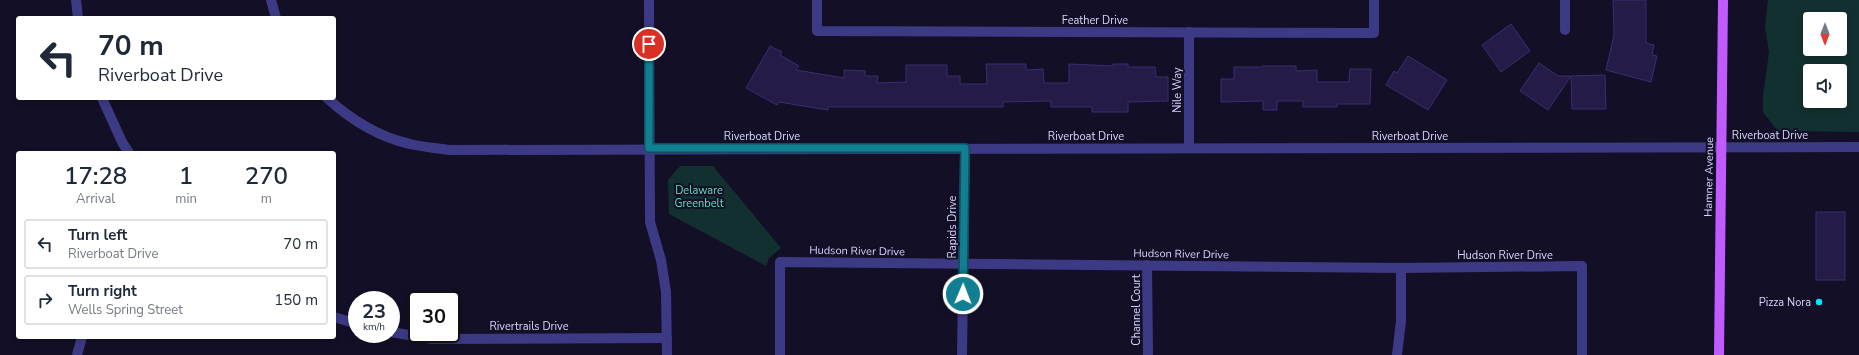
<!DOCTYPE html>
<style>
:root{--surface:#fff;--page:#f2f2f3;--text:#1f2937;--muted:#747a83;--line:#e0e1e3}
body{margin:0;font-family:"Nunito Sans",sans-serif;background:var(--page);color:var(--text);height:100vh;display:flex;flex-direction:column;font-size:15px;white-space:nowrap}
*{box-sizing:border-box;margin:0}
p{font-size:13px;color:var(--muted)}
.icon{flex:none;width:22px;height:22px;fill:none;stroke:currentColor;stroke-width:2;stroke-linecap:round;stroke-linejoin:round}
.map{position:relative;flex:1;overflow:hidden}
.panel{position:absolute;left:16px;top:151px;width:320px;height:188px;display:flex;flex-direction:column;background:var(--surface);border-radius:4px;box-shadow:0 2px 6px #0003}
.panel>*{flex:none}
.hud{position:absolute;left:16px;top:16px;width:320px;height:84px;border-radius:4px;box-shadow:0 2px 6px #0003;background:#fff;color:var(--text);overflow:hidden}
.needle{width:26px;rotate:180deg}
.tools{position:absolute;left:1803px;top:12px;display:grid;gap:8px}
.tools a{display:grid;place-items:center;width:44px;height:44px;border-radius:4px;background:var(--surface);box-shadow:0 2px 6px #0003;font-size:20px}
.speed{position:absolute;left:348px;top:291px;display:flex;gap:8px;font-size:20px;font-weight:700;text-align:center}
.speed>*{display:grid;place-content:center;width:52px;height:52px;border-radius:50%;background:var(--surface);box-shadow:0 2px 6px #0003;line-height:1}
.speed small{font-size:10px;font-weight:400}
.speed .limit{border:2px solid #111;border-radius:6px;background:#fff;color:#111}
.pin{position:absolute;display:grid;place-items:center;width:34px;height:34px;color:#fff;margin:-17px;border:2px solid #fff;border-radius:50%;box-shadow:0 1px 4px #0007}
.me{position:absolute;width:44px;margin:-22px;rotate:1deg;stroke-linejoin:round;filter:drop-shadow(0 0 3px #0008)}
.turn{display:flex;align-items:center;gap:14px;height:84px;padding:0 16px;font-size:18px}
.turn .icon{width:52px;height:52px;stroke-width:2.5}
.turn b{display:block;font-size:28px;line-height:34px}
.eta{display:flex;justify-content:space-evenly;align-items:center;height:68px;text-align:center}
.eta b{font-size:24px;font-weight:600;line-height:28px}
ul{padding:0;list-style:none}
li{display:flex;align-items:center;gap:12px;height:50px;margin:0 8px 6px;padding:0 8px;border:2px solid var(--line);border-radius:4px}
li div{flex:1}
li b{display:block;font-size:15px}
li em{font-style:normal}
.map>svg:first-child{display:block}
.green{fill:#12302f;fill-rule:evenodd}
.building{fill:#241b47;stroke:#3b2d73}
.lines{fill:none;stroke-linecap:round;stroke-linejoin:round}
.minor{stroke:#3d3a85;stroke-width:10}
.major{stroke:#c25bff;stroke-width:10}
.route-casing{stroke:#0b525e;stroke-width:10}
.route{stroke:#117e91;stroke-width:7}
.poi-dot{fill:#00e5ff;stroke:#130f26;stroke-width:1.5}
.labels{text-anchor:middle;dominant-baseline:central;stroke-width:4;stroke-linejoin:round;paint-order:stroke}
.street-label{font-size:11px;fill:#d9d4ff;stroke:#130f26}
.park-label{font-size:11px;fill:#5fe0c0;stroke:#130f26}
.poi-label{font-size:11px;fill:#d9d4ff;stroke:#130f26;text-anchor:end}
</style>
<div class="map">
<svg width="1859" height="355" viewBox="0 0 1859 355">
<rect width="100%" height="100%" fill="#130f26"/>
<g class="green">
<path d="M1768 0H1859V132L1778 131 1763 112V96L1769 52 1765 27ZM1810 19H1840V49H1810ZM1810 71H1840V101H1810Z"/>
<polygon points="680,166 713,166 781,248 769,258 766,266 669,214 668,180"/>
</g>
<g class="building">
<polygon points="1613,0 1646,0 1646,43 1654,45 1652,55 1657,56 1651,82 1606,70 1614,35"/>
<polygon points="1511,24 1530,51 1501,72 1482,45"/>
<polygon points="770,46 782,52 780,55 799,66 796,70 844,78 844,70 865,71 865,76 878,76 877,83 906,82 906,65 947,65 947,76 960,76 960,84 987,84 986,64 1026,64 1026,70 1043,69 1044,83 1069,83 1069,64 1113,66 1113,64 1128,64 1128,67 1155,67 1156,77 1168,77 1168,101 1128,102 1128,112 1092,112 1092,107 1051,107 1051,101 1003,102 1003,107 828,107 828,110 779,102 777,105 746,88"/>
<polygon points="1408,56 1447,80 1428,110 1386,85 1394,71 1397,73"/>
<polygon points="1539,63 1558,76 1571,76 1548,110 1520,91"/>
<polygon points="1262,66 1296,66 1296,71 1317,70 1317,82 1349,82 1350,69 1371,69 1370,104 1337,104 1337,107 1303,107 1303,101 1277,101 1277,110 1263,110 1263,101 1221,102 1221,79 1234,79 1234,67 1262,67"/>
<polygon points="1605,75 1606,109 1572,109 1571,76"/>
<rect x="1816" y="212" width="29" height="68"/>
</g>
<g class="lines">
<g class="minor">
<polyline points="76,0 78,18"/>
<polyline points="271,0 276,18"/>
<polyline points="649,0 650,222 661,260 666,292 667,355"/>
<polyline points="817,0 817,31 1374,33 1374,0"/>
<polyline points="1565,0 1565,30"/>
<polyline points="1189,32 1189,148"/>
<polyline points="102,98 122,142 129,153"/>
<path d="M327 98C350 119 379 137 410 144 422 147 437 148 450 150L1859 147"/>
<polyline points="1147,265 1148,355"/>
<polyline points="334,317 357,324"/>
<polyline points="391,332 432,339 667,338"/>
<polyline points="77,355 82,337"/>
<polyline points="780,355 780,262 1401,268 1582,266 1582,355"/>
<polyline points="962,355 965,148"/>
<polyline points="1397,355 1401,321 1401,268"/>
</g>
<polyline class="major" points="1719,355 1723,0"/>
</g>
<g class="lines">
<defs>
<polyline id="route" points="649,44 649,148 965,148 963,294"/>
</defs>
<use href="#route" class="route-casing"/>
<use href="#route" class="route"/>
</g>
<circle class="poi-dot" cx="1819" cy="302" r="4"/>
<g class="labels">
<g class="street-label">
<text x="1095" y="20">Feather Drive</text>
<text transform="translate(1177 90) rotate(-90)">Nile Way</text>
<text x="1770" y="135">Riverboat Drive</text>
<text x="762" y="136">Riverboat Drive</text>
<text x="1086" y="136">Riverboat Drive</text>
<text x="1410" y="136">Riverboat Drive</text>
<text transform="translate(1709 177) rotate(-89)">Hamner Avenue</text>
<text transform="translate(952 227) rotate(-90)">Rapids Drive</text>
<text transform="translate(857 251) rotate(1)">Hudson River Drive</text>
<text transform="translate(1181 254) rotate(1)">Hudson River Drive</text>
<text x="1505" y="255">Hudson River Drive</text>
<text transform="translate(1136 310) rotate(-90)">Channel Court</text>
<text x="529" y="326">Rivertrails Drive</text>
</g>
<g class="park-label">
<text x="699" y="190">Delaware<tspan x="699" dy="13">Greenbelt</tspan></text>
</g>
<g class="poi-label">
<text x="1811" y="302">Pizza Nora</text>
</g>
</g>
</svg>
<div class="tools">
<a><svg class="needle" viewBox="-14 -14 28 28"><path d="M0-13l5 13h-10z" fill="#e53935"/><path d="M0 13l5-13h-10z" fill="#747a83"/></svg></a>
<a><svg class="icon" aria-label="sound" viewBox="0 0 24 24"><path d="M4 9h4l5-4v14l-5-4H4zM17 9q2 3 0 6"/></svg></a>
</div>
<div class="speed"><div>23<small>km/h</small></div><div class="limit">30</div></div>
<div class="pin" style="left:649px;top:44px;background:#d93025"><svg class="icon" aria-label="arrive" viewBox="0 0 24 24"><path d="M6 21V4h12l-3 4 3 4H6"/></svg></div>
<svg class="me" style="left:963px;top:294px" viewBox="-20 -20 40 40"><circle r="17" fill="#117e91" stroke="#fff" stroke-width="3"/><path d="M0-11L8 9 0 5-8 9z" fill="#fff"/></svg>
<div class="hud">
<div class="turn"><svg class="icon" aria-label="left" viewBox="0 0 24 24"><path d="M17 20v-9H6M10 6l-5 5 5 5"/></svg><div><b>70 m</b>Riverboat Drive</div></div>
</div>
<section class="panel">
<div class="eta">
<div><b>17:28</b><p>Arrival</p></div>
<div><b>1</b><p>min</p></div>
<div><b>270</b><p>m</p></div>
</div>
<ul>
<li><svg class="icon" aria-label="left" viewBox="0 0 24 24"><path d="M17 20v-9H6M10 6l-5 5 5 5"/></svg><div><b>Turn left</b><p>Riverboat Drive</p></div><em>70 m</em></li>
<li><svg class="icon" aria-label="right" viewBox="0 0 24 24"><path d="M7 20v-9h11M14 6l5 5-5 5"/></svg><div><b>Turn right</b><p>Wells Spring Street</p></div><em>150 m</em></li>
</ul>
</section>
</div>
